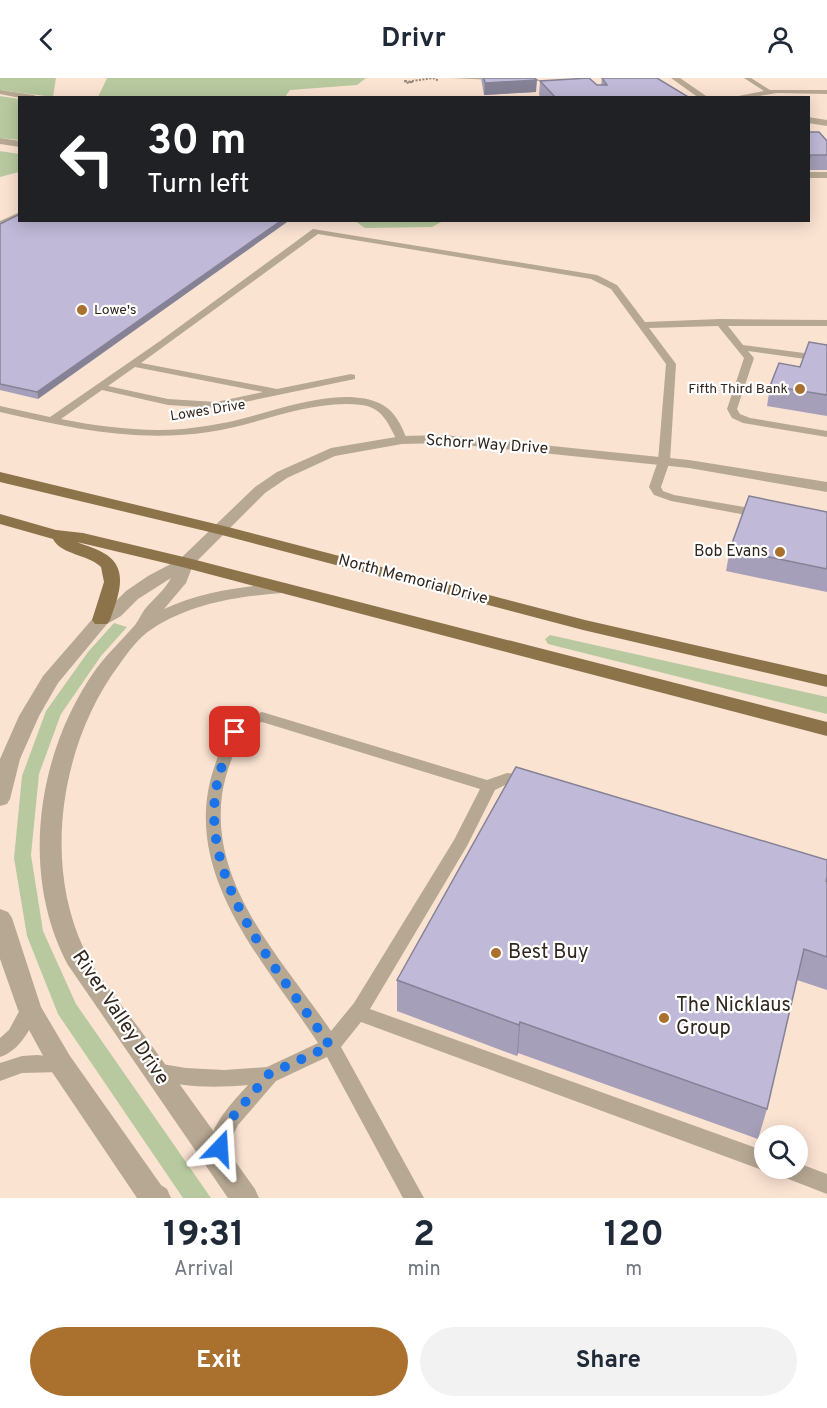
<!DOCTYPE html>
<style>
:root{--surface:#fff;--page:#f2f2f3;--text:#1f2937;--muted:#747a83;--accent:#a9702e}
body{margin:0;font-family:Overpass,sans-serif;background:var(--page);color:var(--text);height:100vh;display:flex;flex-direction:column;font-size:22px;white-space:nowrap}
*{box-sizing:border-box;margin:0}
p{font-size:20px;color:var(--muted)}
.icon{flex:none;width:33px;height:33px;fill:none;stroke:currentColor;stroke-width:2;stroke-linecap:round;stroke-linejoin:round}
.map{position:relative;height:1120px;overflow:hidden}
.panel{display:flex;flex-direction:column;background:var(--surface);flex:1}
.panel>*{flex:none}
.banner{position:absolute;left:18px;top:18px;width:792px;height:126px;border-radius:0px;box-shadow:0 3px 15px #0003;background:#202124;color:#fff;overflow:hidden}
.buttons{position:absolute;left:754px;top:1047px;display:grid;gap:12px}
.buttons a{display:grid;place-items:center;width:54px;height:54px;border-radius:50%;background:var(--surface);box-shadow:0 3px 15px #0003;font-size:30px}
.pin{position:absolute;display:grid;place-items:center;width:51px;height:51px;color:#fff;margin:-26px;border-radius:12px;box-shadow:0 3px 9px #0006}
.me{position:absolute;width:66px;margin:-33px;rotate:20deg;stroke-linejoin:round;filter:drop-shadow(0 0 4px #0008)}
.turn{display:flex;align-items:center;gap:21px;height:126px;padding:0 30px;font-size:27px}
.turn .icon{width:78px;height:78px;stroke-width:2.5}
.turn b{display:block;font-size:42px;line-height:51px}
.eta{display:flex;justify-content:space-evenly;align-items:center;height:102px;text-align:center}
.eta b{font-size:36px;font-weight:700;line-height:42px}
.button{display:flex;gap:12px;margin-top:auto;padding:12px 30px}
.button a{flex:1;height:69px;border-radius:36px;background:var(--accent);color:#fff;font-size:24px;font-weight:700;line-height:69px;text-align:center}
.button a+a{background:var(--page);color:var(--text)}
header{display:flex;justify-content:space-between;align-items:center;height:78px;padding:0 30px;background:var(--surface);font-size:27px;font-weight:700}
.map>svg:first-child{display:block}
.green{fill:#b8c99f}
.lines{fill:none;stroke-linecap:round;stroke-linejoin:round}
.path{stroke:#978579;stroke-width:2;stroke-dasharray:2 1.5;stroke-linecap:butt}
.service{fill:#b7a893;fill-rule:evenodd}
.minor{fill:#b7a893;fill-rule:evenodd}
.primary{fill:#8d734a;fill-rule:evenodd}
.wall{fill:#a59fb9}
.shaded-wall{fill:#868296}
.building{fill:#c0b9d7;stroke:#868296;stroke-width:1.5}
.route{stroke:#1a73e8;stroke-width:10;stroke-dasharray:0 18}
.poi-dot{fill:#a9702e;stroke:#fff;stroke-width:2}
.labels{text-anchor:middle;dominant-baseline:central;stroke-width:4.5;stroke-linejoin:round;paint-order:stroke}
.far-poi-label{font-size:14px;fill:#32271f;stroke:#fff;text-anchor:start}
.far-street-label{font-size:14px;fill:#32271f;stroke:#fff}
.street-label{font-size:16px;fill:#32271f;stroke:#fff}
.poi-label{font-size:16px;fill:#32271f;stroke:#fff;text-anchor:end}
.near-poi-label{font-size:20px;fill:#32271f;stroke:#fff;text-anchor:start}
.near-street-label{font-size:20px;fill:#32271f;stroke:#fff}
</style>
<header><svg class="icon" aria-label="back" viewBox="0 0 24 24"><path d="M15 5l-7 7 7 7"/></svg>Drivr<svg class="icon" aria-label="person" viewBox="0 0 24 24"><circle cx="12" cy="8" r="4"/><path d="M4 21q1-7 8-7t8 7"/></svg></header>
<div class="map">
<svg width="827" height="1120" viewBox="0 0 827 1120">
<rect width="100%" height="100%" fill="#fbe3d2"/>
<g class="green">
<polygon points="0,0 56,0 53,19 0,12"/>
<polygon points="107,0 366,0 357,7 290,12 285,19 98,19"/>
<polygon points="0,18 19,21 19,62 0,60"/>
<polygon points="0,73 19,76 19,94 0,99"/>
<polygon points="355,143 443,143 432,149 365,150"/>
<polygon points="114,545 127,549 101,578 61,636 39,696 31,777 43,853 76,926 211,1120 183,1120 58,936 27,858 14,780 22,698 46,633 88,574"/>
<polygon points="550,557 827,619 827,636 548,566 545,561"/>
</g>
<g class="lines">
<g class="path">
<polygon points="405,3 412,4 406,5"/>
<polyline points="412,3 433,0 439,3"/>
</g>
<g class="service">
<polygon points="451,0 497,0 494,2"/>
<polygon points="744,0 751,0 770,12 827,12 827,16 777,15 747,20 728,20 764,13"/>
<polygon points="20,134 20,139 0,148 0,143"/>
<path d="M313 151 597 197 617 207 645 244 720 241 827 242V248H728L743 267 827 278V284L748 273 754 280 737 331 740 336 750 340 827 353V359L743 345 732 340 727 331 744 280 718 248 649 250 676 286 670 383 661 409 663 413 674 417 762 432 768 436 762 440 671 423 654 417 649 409 658 383 666 286 611 211 591 201 579 199 318 156 141 285 277 311 351 296 355 297V301L216 330 168 327 102 312 61 341C101 349 142 354 183 351 199 349 214 347 229 344 271 335 340 306 381 326 395 333 402 348 407 362L406 364H398C389 348 384 330 362 327 310 321 259 347 209 354 138 365 69 350 0 334V328L50 339 160 263ZM135 289 263 314 216 324 168 321 108 308Z"/>
<path d="M262 634 487 702 507 695 532 698 535 702 532 706H507L495 712 467 768 370 931 765 1073V1090H770L765 1093 361 944 341 969 424 1120H403L327 979 276 1003 238 1047 232 1059 226 1087 219 1090 212 1087C199 1058 230 1027 248 1007 215 1010 180 1010 149 999L146 993 149 987 156 985 186 990 224 992 267 989 318 965C263 881 176 792 216 684 228 650 227 644 262 634ZM262 644 480 711 454 762 354 925 331 953C283 882 210 809 222 717 225 695 234 675 242 655L247 648Z"/>
<path d="M30 924 37 926 39 932C30 951 21 972 0 979V960L9 952 23 926Z"/>
<polygon points="37,977 68,980 71,986 68,992 61,994 22,995 0,1003 0,985 22,978"/>
<polygon points="798,1085 827,1096 827,1116 778,1097 775,1090 798,1090"/>
</g>
<g class="minor">
<polygon points="671,0 680,0 709,20 699,20"/>
<polygon points="0,12 34,17 38,20 20,20 0,16"/>
<polygon points="808,39 827,42 827,48 808,45"/>
<polygon points="0,60 20,63 20,69 0,66"/>
<rect x="808" y="94" width="19" height="6"/>
<path d="M444 357 689 382 827 404V414L689 390 444 365 402 366 335 378 287 400 265 415 193 487 186 505 164 531C202 513 241 509 282 505L288 506 291 510 288 514 282 515C236 519 192 525 152 551 139 559 128 574 119 587 62 663 42 783 84 871 98 900 122 927 141 953 179 1005 217 1058 255 1111L259 1120H228L68 887C19 795 37 674 96 591 108 575 122 562 135 547 139 542 141 536 145 531 153 521 165 512 171 500L138 521 121 538 107 546 58 605 39 638 20 681 10 721 7 726 0 728V681L19 638 43 598 95 538 109 530 126 513 148 498 180 481 255 409 277 394 331 370 402 358Z"/>
<polygon points="0,831 8,834 12,840 41,929 70,978 161,1107 167,1111 171,1120 137,1120 52,994 18,932 0,881"/>
</g>
<g class="primary">
<polygon points="0,394 228,449 585,542 827,597 827,609 583,552 218,456 0,404"/>
<path d="M0 436 56 452 83 455 192 481 827 644V658L182 489 77 464C87 468 98 471 107 477 130 493 117 521 110 542L107 546H95L92 542 104 504 101 489C88 476 61 477 53 461L0 446Z"/>
</g>
</g>
<g class="wall">
<polygon points="481,0 534,0 536,14 484,17"/>
<polygon points="602,0 660,2 690,20 542,20 539,17 540,3 601,7"/>
<polygon points="808,54 827,63 827,92 808,92"/>
<polygon points="20,136 38,321 0,312 0,146"/>
<polygon points="827,267 827,338 767,328 770,308 800,289"/>
<polygon points="827,434 827,514 726,493 730,471"/>
<polygon points="826,803 827,804 827,912 797,902 767,1031 758,1061 518,975 517,978 397,933 397,902"/>
</g>
<g class="shaded-wall">
<polygon points="537,2 536,14 484,17 485,5"/>
<polygon points="282,142 290,142 38,321 37,314"/>
<polygon points="520,944 518,975 517,978 519,947"/>
</g>
<g class="building">
<polygon points="484,0 534,0 537,2 485,5"/>
<polygon points="589,0 597,7 607,7 602,0 657,0 690,20 556,20 540,3"/>
<polygon points="808,54 819,54 827,63 827,77 811,77 808,83"/>
<polygon points="20,136 20,142 282,142 37,314 0,306 0,146"/>
<polygon points="809,264 827,267 827,317 770,308 779,285 800,289"/>
<polygon points="749,418 827,434 827,491 730,471"/>
<polygon points="516,689 827,782 827,799 826,803 827,804 827,879 804,871 767,1031 520,944 519,947 397,902"/>
</g>
<g class="lines">
<path class="route" d="M220 1070 222 1057 231 1041 269 996 330 968C281 895 205 812 215 719 217 697 227 674 235 654"/>
</g>
<g class="poi-dot">
<circle cx="82" cy="232" r="6"/>
<circle cx="800" cy="311" r="6"/>
<circle cx="780" cy="474" r="6"/>
<circle cx="496" cy="875" r="6"/>
<circle cx="664" cy="940" r="6"/>
</g>
<g class="labels">
<g class="far-poi-label">
<text x="94" y="232">Lowe's</text>
<text x="788" y="311" text-anchor="end">Fifth Third Bank</text>
</g>
<g class="far-street-label">
<text transform="translate(208 333) rotate(-9)">Lowes Drive</text>
</g>
<g class="street-label">
<text transform="translate(487 367) rotate(4)">Schorr Way Drive</text>
<text transform="translate(413 502) rotate(15)">North Memorial Drive</text>
</g>
<g class="poi-label">
<text x="768" y="474">Bob Evans</text>
</g>
<g class="near-poi-label">
<text x="508" y="875">Best Buy</text>
<text x="676" y="928">The Nicklaus<tspan x="676" dy="23">Group</tspan></text>
</g>
<g class="near-street-label">
<text transform="translate(120 940) rotate(56)">River Valley Drive</text>
</g>
</g>
</svg>
<div class="buttons">
<a><svg class="icon" aria-label="search" viewBox="0 0 24 24"><circle cx="10" cy="10" r="6"/><path d="M15 15l6 6"/></svg></a>
</div>
<div class="pin" style="left:235px;top:654px;background:#d93025"><svg class="icon" aria-label="arrive" viewBox="0 0 24 24"><path d="M6 21V4h12l-3 4 3 4H6"/></svg></div>
<svg class="me" style="left:220px;top:1070px" viewBox="-20 -20 40 40"><path d="M0-17L14 15 0 8-14 15z" fill="#1a73e8" stroke="#fff" stroke-width="4"/></svg>
<div class="banner">
<div class="turn"><svg class="icon" aria-label="left" viewBox="0 0 24 24"><path d="M17 20v-9H6M10 6l-5 5 5 5"/></svg><div><b>30 m</b>Turn left</div></div>
</div>
</div>
<section class="panel">
<div class="eta">
<div><b>19:31</b><p>Arrival</p></div>
<div><b>2</b><p>min</p></div>
<div><b>120</b><p>m</p></div>
</div>
<div class="button"><a>Exit</a><a>Share</a></div>
</section>
